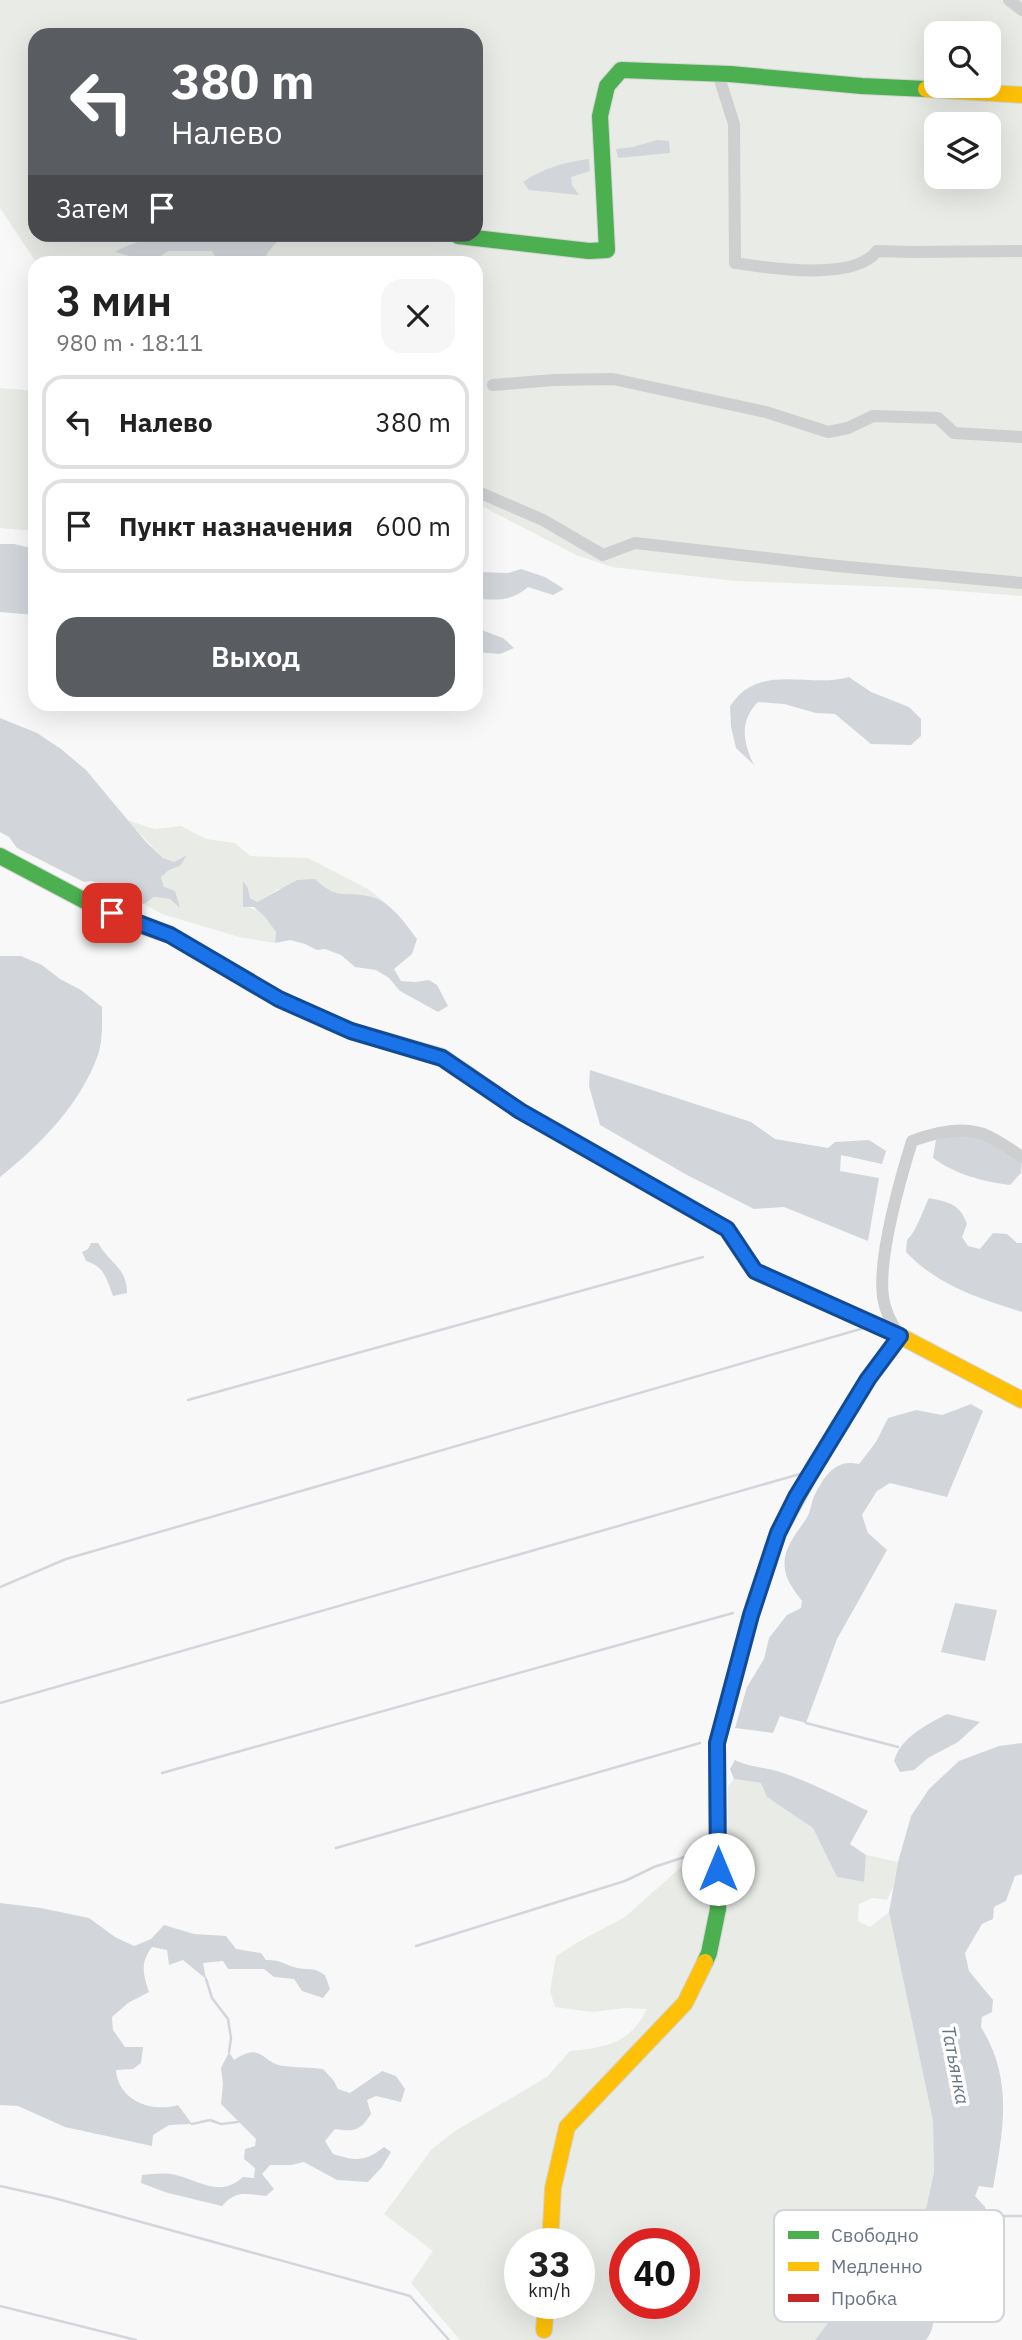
<!DOCTYPE html>
<html lang="ru">
<meta charset="utf-8">
<style>
:root{--surface:#fff;--page:#f6f6f6;--text:#222;--muted:#767676;--line:#e0e0e0;--accent:#595c61}
body{margin:0;font-family:"IBM Plex Sans",sans-serif;background:var(--page);color:var(--text);height:100vh;display:flex;flex-direction:column;font-size:26px;white-space:nowrap}
*{box-sizing:border-box;margin:0}
p{font-size:23px;color:var(--muted)}
.icon{flex:none;width:38px;height:38px;fill:none;stroke:currentColor;stroke-width:2;stroke-linecap:round;stroke-linejoin:round}
.map{position:relative;flex:1;overflow:hidden}
.sheet{position:absolute;left:28px;top:256px;width:455px;height:455px;display:flex;flex-direction:column;background:var(--surface);border-radius:21px;box-shadow:0 7px 28px #0002}
.sheet>*{flex:none}
.guide{position:absolute;left:28px;top:28px;width:455px;height:214px;border-radius:21px;box-shadow:0 7px 28px #0002;background:#595c61;color:#fff;overflow:hidden}
.buttons{position:absolute;left:924px;top:21px;display:grid;gap:14px}
.buttons a{display:grid;place-items:center;width:77px;height:77px;border-radius:14px;background:var(--surface);box-shadow:0 7px 28px #0002;font-size:35px}
.speed{position:absolute;left:504px;top:2228px;display:flex;gap:14px;font-size:35px;font-weight:700;text-align:center}
.speed>*{display:grid;place-content:center;width:91px;height:91px;border-radius:50%;background:var(--surface);box-shadow:0 7px 28px #0002;line-height:1}
.speed small{font-size:18px;font-weight:400}
.speed .limit{border:10px solid #d22;background:#fff;color:#111}
.pin{position:absolute;display:grid;place-items:center;width:60px;height:60px;color:#fff;margin:-30px;border-radius:14px;box-shadow:0 4px 10px #0006}
.me{position:absolute;width:77px;margin:-38px;rotate:0deg;stroke-linejoin:round;filter:drop-shadow(0 0 5px #0008)}
.turn{display:flex;align-items:center;gap:24px;height:147px;padding:0 28px;font-size:32px}
.turn .icon{width:91px;height:91px;stroke-width:2.5}
.turn b{display:block;font-size:49px;line-height:60px}
.then{display:flex;align-items:center;height:66px;padding:0 28px;background:#0003;gap:14px;font-size:26px}
.round{display:grid;place-items:center;flex:none;width:74px;height:74px;border-radius:21px;background:var(--page)}
.summary{display:flex;align-items:center;justify-content:space-between;height:119px;padding:0 28px}
h1{font-size:42px;font-weight:600;line-height:52px}
.cta{display:flex;gap:14px;margin-top:auto;padding:14px 28px}
.cta a{flex:1;height:80px;border-radius:21px;background:var(--accent);color:#fff;font-size:28px;font-weight:600;line-height:80px;text-align:center}
ul{padding:0;list-style:none}
li{display:flex;align-items:center;gap:21px;height:94px;margin:0 14px 10px;padding:0 14px;border:4px solid var(--line);border-radius:21px}
li div{flex:1}
li b{display:block;font-size:26px}
li em{font-style:normal}
.map>svg:first-child{display:block}
.green{fill:#e8ebe6;fill-rule:evenodd}
.water{fill:#d2d6db}
.lines{fill:none;stroke-linecap:round;stroke-linejoin:round}
.stream{stroke:#d2d6db;stroke-width:2.5}
.fast-casing{stroke:#d4d5d6;stroke-width:18}
.slow-casing{stroke:#d4d5d6;stroke-width:18}
.jam-casing{stroke:#d4d5d6;stroke-width:18}
.street{stroke:#cecfd1;stroke-width:12}
.fast{stroke:#4caf50;stroke-width:16}
.slow{stroke:#ffc107;stroke-width:16}
.jam{stroke:#c62828;stroke-width:16}
.route-casing{stroke:#114b97;stroke-width:18}
.route{stroke:#1a73e8;stroke-width:12}
.labels{text-anchor:middle;dominant-baseline:central;stroke-width:7;stroke-linejoin:round;paint-order:stroke}
.water-label{font-size:19px;font-style:italic;fill:#667581;stroke:#fff}
.key{fill:#fff;stroke:#d2d6db;stroke-width:2}
.key-label{font-size:19px;fill:#6a7586}
</style>
<div class="map">
<svg width="1022" height="2340" viewBox="0 0 1022 2340">
<rect width="100%" height="100%" fill="#f8f8f8"/>
<g class="green">
<path d="M0 0H1022V596L920 588 736 581 612 567 576 555 476 503V262H36L0 208ZM936 33H989V86H936ZM35 35H476V234H35ZM936 124H989V177H936Z"/>
<polygon points="0,388 35,391 35,531 0,528"/>
<path d="M127 820 154 829 181 826 206 839 235 843 250 856 308 858 368 889 388 905 371 897 348 896 327 891 278 889 257 902 250 898 248 888 243 907C260 907 267 919 276 932L275 943 239 937 162 914 144 904 154 897 170 899 179 907 164 887 161 877 169 870 180 866 185 856 174 862 163 858Z"/>
<path d="M734 1779 761 1783 791 1812 813 1828 837 1877 863 1882 866 1855 898 1862 893 1887 887 1900 873 1898 859 1904 858 1921 870 1927 889 1912 933 2121 934 2172 924 2218 905 2253 874 2288 837 2311 815 2340H460L411 2283 433 2251 384 2214 432 2149 455 2131 547 2077 570 2051C605 2048 631 2043 647 2009L625 2008 592 2012 555 2007 550 1991 556 1956 578 1942 625 1917 680 1868 727 1849 728 1786ZM520 2244H579V2303H520ZM625 2244H684V2303H625Z"/>
</g>
<g class="water">
<polygon points="657,140 669,141 670,153 618,158 616,149 633,147"/>
<path d="M589 159 590 171 571 177 572 185 579 195 529 190 523 182C544 168 564 162 589 159Z"/>
<path d="M283 235 268 252 263 262H212L217 261 212 251H168C152 265 134 257 115 252 154 228 237 234 283 235Z"/>
<polygon points="0,544 14,544 35,549 35,615 0,612"/>
<path d="M521 569 545 577 564 589 553 595 528 587C512 601 497 601 476 598V572L508 573Z"/>
<polygon points="476,628 503,638 514,648 500,654 476,652"/>
<path d="M849 677 871 692 909 707 921 719V736L911 745 871 744 835 714 816 713 784 704 758 702C739 721 743 742 754 765L736 748 731 727 730 706C734 701 739 694 745 690 773 669 817 687 849 677Z"/>
<polygon points="0,718 37,733 61,749 86,770 146,842 163,858 174,862 187,855 180,866 169,870 161,877 164,887 175,891 180,908 170,899 154,897 144,904 126,901 117,889 92,881 84,882 17,848 9,837 0,832"/>
<path d="M315 879C338 902 347 890 372 897 392 903 405 923 417 939L412 954 394 969 401 981 415 982 429 980 437 985 448 1006 438 1012 400 991 389 978 376 970 355 967 341 955 325 949 317 950 305 944 290 940 275 943 276 932 265 917 254 907H243V881L248 888 250 898 257 902 297 880Z"/>
<path d="M0 956H21L42 965 60 979 81 990 102 1007C102 1022 103 1040 98 1055 80 1105 40 1145 0 1177Z"/>
<polygon points="590,1070 751,1122 775,1139 828,1148 835,1142 869,1140 886,1151 882,1164 841,1155 840,1171 879,1178 868,1241 784,1207 754,1209 687,1175 600,1125 589,1086"/>
<path d="M954 1134 978 1135 1022 1161 1021 1173 1010 1185C981 1181 957 1175 933 1158L936 1139Z"/>
<path d="M929 1198C949 1202 960 1204 967 1224L962 1237 968 1246 980 1249 993 1233 1007 1234 1017 1243H1022V1312C979 1298 938 1286 906 1252L907 1240C916 1232 923 1210 929 1198Z"/>
<path d="M91 1243H98C109 1263 127 1267 127 1293L113 1296C106 1278 105 1267 86 1261L82 1252 88 1249Z"/>
<path d="M971 1404 983 1411 947 1497 890 1483 877 1491 862 1515 868 1533 887 1550 837 1639 806 1723 780 1716 773 1733 735 1728 747 1687 764 1659 769 1638 787 1615 801 1608 802 1601C792 1587 782 1576 785 1557 788 1543 798 1531 806 1519 811 1512 811 1502 815 1494 826 1474 836 1459 859 1464L876 1442 888 1418 916 1410 942 1415Z"/>
<polygon points="955,1603 997,1610 985,1661 941,1652"/>
<path d="M947 1714 980 1722 958 1742 928 1758 914 1770 900 1772 894 1761C901 1737 926 1725 947 1714Z"/>
<path d="M1022 1743V1874L1015 1876 1006 1901 994 1907 993 1919 982 1924 965 1953 969 1971 993 2000 992 2012 982 2017 981 2027C1014 2080 1003 2131 993 2188L979 2186 975 2196 985 2207 991 2226 982 2255 966 2286 956 2290 953 2300 940 2303C930 2318 937 2326 926 2340H815L837 2311 874 2288 905 2253 924 2218 934 2172 933 2121 889 1912 898 1862 911 1816 929 1789 959 1761 999 1746Z"/>
<path d="M735 1760C749 1767 762 1767 777 1771 809 1781 839 1797 868 1811L850 1844 866 1855 864 1882 837 1877 813 1828 767 1797 761 1783 734 1779 730 1769Z"/>
<path d="M0 1903 41 1908 89 1918 115 1937 134 1946 151 1939 164 1925 194 1934 226 1936 236 1949 261 1953 266 1960C283 1960 284 1965 298 1968 311 1971 311 1966 325 1975L330 1989 323 1998 302 1991 294 1979 274 1977 264 1969H228L223 1961 203 1963 206 1979 183 1960 169 1965 167 1950 152 1947C140 1963 143 1974 149 1992L128 2003 112 2017 113 2030 125 2047H143L141 2063 133 2069 116 2070C118 2100 151 2113 178 2105L192 2124 169 2125 153 2135 152 2146 65 2127 18 2106 0 2105Z"/>
<path d="M229 2052 234 2060C263 2041 261 2063 284 2066 296 2068 310 2067 323 2069L334 2081 338 2089 350 2093 382 2071 396 2076 405 2089 401 2102 376 2096 367 2100 371 2114C360 2131 354 2132 335 2129L325 2141 333 2154C355 2161 365 2162 384 2147L391 2152 382 2167 368 2182 337 2180 304 2162 291 2165H270L262 2174 274 2189 266 2196C246 2194 236 2190 222 2206L168 2193 141 2183 142 2175C153 2174 165 2172 176 2175 200 2181 220 2198 243 2177L254 2178 255 2168 244 2159 245 2149 255 2146 256 2139 221 2104 223 2084 221 2068Z"/>
</g>
<g class="lines">
<g class="stream">
<polyline points="188,1400 703,1257"/>
<polyline points="0,1587 66,1559 864,1328"/>
<polyline points="0,1703 800,1474"/>
<polyline points="806,1723 898,1747"/>
<polyline points="162,1773 733,1613"/>
<polyline points="336,1848 700,1743"/>
<polyline points="416,1946 625,1881 654,1867 706,1850"/>
<polyline points="206,1979 212,1998 228,2019 231,2038 229,2052"/>
<polyline points="192,2124 210,2120 221,2124 238,2122"/>
<polyline points="0,2186 54,2198 410,2296 449,2340"/>
<polyline points="1002,2216 1022,2216"/>
<polyline points="0,2306 136,2340"/>
</g>
<defs>
<g id="fast">
<polyline points="458,236 589,251 607,250 600,116 607,86 621,70 730,74 862,86 926,89"/>
<polyline points="0,856 87,902 136,924 170,935 279,999 351,1031 442,1057 520,1111 561,1134"/>
<polyline points="705,1962 709,1953 718,1909 717,1743 751,1615 778,1533 813,1469"/>
</g>
<g id="slow">
<polyline points="926,89 1022,95"/>
<polyline points="561,1134 727,1229 755,1271 900,1336 1022,1400"/>
<polyline points="550,2244 553,2188 567,2127 685,2003 705,1962"/>
<polyline points="544,2330 546,2303"/>
</g>
<polyline id="jam" points="813,1469 868,1379 900,1336"/>
</defs>
<use href="#fast" class="fast-casing"/>
<use href="#slow" class="slow-casing"/>
<use href="#jam" class="jam-casing"/>
<g class="street">
<polyline points="1009,0 1022,10"/>
<path d="M718 74 734 124 735 263C768 268 854 282 877 251L912 252 1022 251"/>
<polyline points="493,385 554,380 613,379 766,412 828,432 848,428 873,416 938,418 954,433 1022,437"/>
<polyline points="476,491 543,520 603,555 635,543 837,566 1022,583"/>
<path d="M900 1336C892 1325 885 1311 883 1297 878 1258 900 1180 912 1141 933 1133 961 1126 983 1134 996 1139 1010 1149 1022 1157"/>
</g>
<use href="#fast" class="fast"/>
<use href="#slow" class="slow"/>
<use href="#jam" class="jam"/>
</g>
<g class="lines">
<defs>
<polyline id="route" points="112,913 170,935 279,999 351,1031 442,1058 520,1111 727,1229 755,1271 900,1336 868,1379 796,1497 778,1533 751,1615 717,1743 718,1869"/>
</defs>
<use href="#route" class="route-casing"/>
<use href="#route" class="route"/>
</g>
<g class="labels">
<g class="water-label">
<text transform="translate(956 2065) rotate(79)">Татьянка</text>
</g>
</g>
<rect x="774" y="2210" width="230" height="112" rx="10" class="key"/>
<rect x="788" y="2231" width="31" height="8" fill="#4caf50"/>
<rect x="788" y="2262" width="31" height="9" fill="#ffc107"/>
<rect x="788" y="2294" width="31" height="8" fill="#c62828"/>
<g class="key-label">
<text x="831" y="2242">Свободно</text>
<text x="831" y="2273">Медленно</text>
<text x="831" y="2305">Пробка</text>
</g>
</svg>
<div class="buttons">
<a><svg class="icon" aria-label="search" viewBox="0 0 24 24"><circle cx="10" cy="10" r="6"/><path d="M15 15l6 6"/></svg></a>
<a><svg class="icon" aria-label="layers" viewBox="0 0 24 24"><path d="M12 4l9 5-9 5-9-5zM3 14l9 5 9-5"/></svg></a>
</div>
<div class="speed"><div>33<small>km/h</small></div><div class="limit">40</div></div>
<div class="pin" style="left:112px;top:913px;background:#d93025"><svg class="icon" aria-label="arrive" viewBox="0 0 24 24"><path d="M6 21V4h12l-3 4 3 4H6"/></svg></div>
<svg class="me" style="left:718px;top:1869px" viewBox="-20 -20 40 40"><circle r="19" fill="#fff"/><path d="M0-13L10 11 0 6-10 11z" fill="#1a73e8"/></svg>
<div class="guide">
<div class="turn"><svg class="icon" aria-label="left" viewBox="0 0 24 24"><path d="M17 20v-9H6M10 6l-5 5 5 5"/></svg><div><b>380 m</b>Налево</div></div>
<div class="then">Затем<svg class="icon" aria-label="arrive" viewBox="0 0 24 24"><path d="M6 21V4h12l-3 4 3 4H6"/></svg></div>
</div>
<section class="sheet">
<div class="summary"><div><h1>3 мин</h1><p>980 m · 18:11</p></div><a class="round"><svg class="icon" aria-label="close" viewBox="0 0 24 24"><path d="M6 6l12 12M18 6L6 18"/></svg></a></div>
<ul>
<li><svg class="icon" aria-label="left" viewBox="0 0 24 24"><path d="M17 20v-9H6M10 6l-5 5 5 5"/></svg><div><b>Налево</b></div><em>380 m</em></li>
<li><svg class="icon" aria-label="arrive" viewBox="0 0 24 24"><path d="M6 21V4h12l-3 4 3 4H6"/></svg><div><b>Пункт назначения</b></div><em>600 m</em></li>
</ul>
<div class="cta"><a>Выход</a></div>
</section>
</div>
